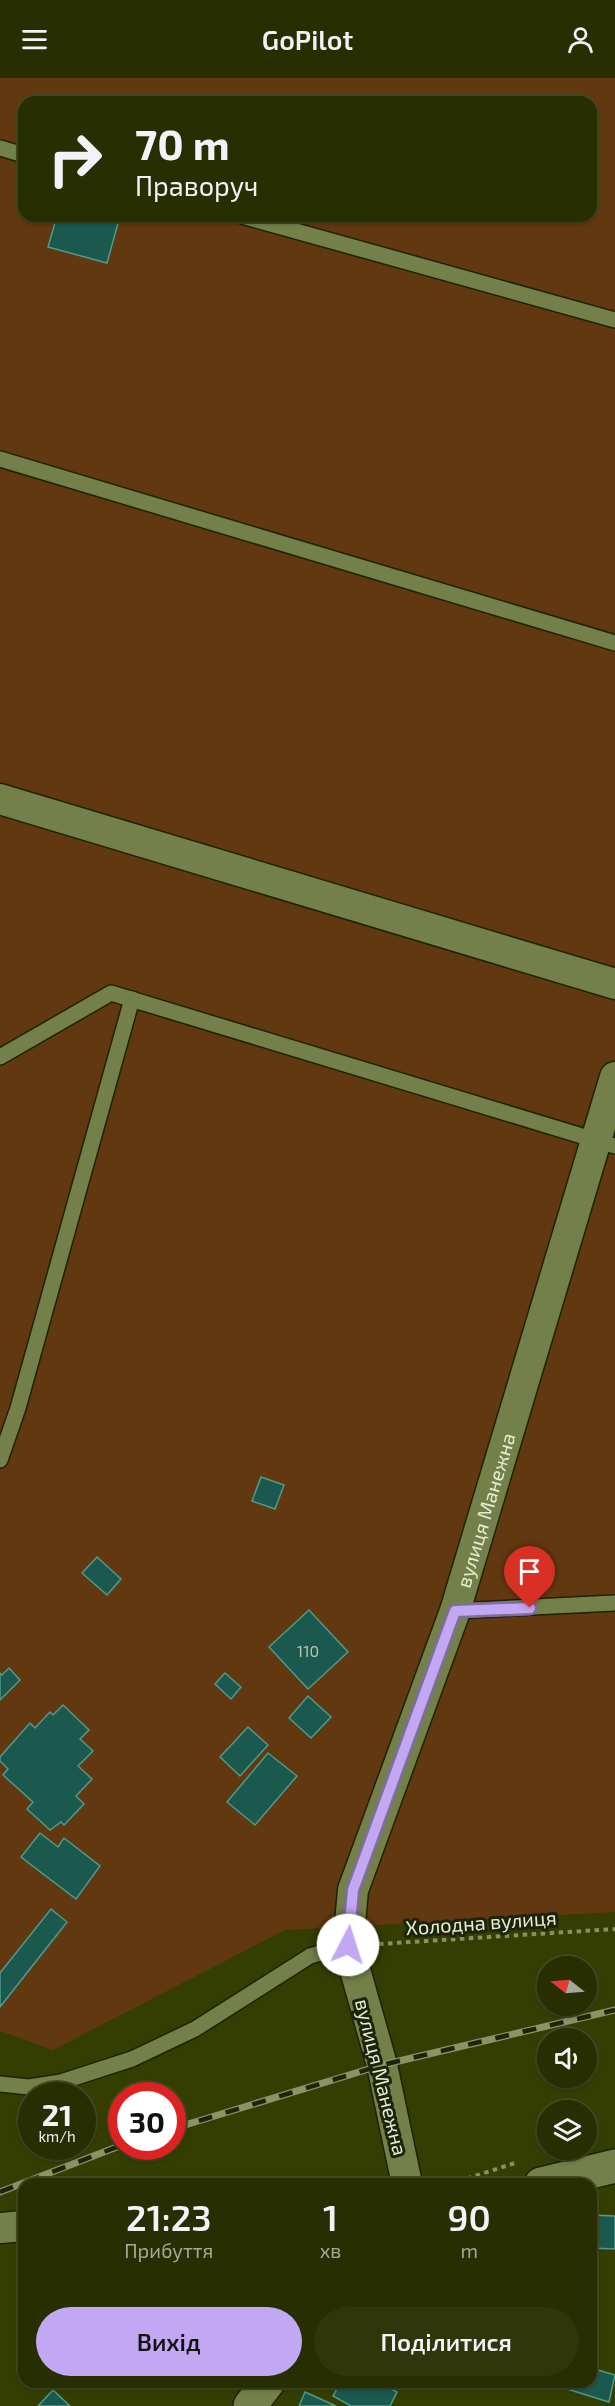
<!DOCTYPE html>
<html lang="uk">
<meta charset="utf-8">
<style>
:root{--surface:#272e02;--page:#2f360c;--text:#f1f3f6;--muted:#a4a899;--line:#434a24;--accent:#c2a8f3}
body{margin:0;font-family:"Exo 2",sans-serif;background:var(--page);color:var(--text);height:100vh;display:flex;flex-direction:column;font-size:22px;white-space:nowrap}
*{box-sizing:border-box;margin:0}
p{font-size:20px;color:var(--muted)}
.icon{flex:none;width:33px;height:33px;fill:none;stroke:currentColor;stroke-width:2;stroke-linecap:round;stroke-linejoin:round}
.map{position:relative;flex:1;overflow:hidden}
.details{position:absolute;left:18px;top:2100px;width:579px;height:210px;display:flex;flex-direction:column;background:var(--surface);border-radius:18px;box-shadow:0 2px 4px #0004,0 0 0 2px var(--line)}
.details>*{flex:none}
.banner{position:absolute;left:18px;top:18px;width:579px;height:126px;border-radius:18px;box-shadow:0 2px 4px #0004,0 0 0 2px var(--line);background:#272e02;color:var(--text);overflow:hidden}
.needle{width:39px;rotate:287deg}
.buttons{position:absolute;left:537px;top:1878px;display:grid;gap:12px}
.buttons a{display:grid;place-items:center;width:60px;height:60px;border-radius:50%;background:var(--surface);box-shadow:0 2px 4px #0004,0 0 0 2px var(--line);font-size:30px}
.speed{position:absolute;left:18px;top:2004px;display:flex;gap:12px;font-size:30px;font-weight:700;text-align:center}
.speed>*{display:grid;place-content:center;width:78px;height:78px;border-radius:50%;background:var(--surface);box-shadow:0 2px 4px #0004,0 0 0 2px var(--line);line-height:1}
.speed small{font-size:15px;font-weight:400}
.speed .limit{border:9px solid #d22;background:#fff;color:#111}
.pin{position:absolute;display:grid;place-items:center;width:51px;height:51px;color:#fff;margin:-62px -26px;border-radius:50% 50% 50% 0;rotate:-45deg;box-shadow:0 0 6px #0007}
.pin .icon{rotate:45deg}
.me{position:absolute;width:66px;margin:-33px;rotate:5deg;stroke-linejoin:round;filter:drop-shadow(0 0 4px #0008)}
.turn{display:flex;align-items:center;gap:21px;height:126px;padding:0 18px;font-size:27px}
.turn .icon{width:78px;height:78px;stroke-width:2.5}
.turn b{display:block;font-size:42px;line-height:51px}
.eta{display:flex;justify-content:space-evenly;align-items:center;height:102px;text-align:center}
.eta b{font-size:36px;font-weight:600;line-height:42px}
.cta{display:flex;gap:12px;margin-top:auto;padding:12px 18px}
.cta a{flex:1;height:69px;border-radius:36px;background:var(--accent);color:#111;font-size:24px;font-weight:600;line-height:69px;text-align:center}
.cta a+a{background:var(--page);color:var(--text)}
header{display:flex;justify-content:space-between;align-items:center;height:78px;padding:0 18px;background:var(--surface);font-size:27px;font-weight:600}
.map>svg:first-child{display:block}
.green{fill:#623810;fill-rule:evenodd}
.building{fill:#1b584e;stroke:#4e9b8d;stroke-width:1.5}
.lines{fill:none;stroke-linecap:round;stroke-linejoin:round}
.lane-casing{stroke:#1d2306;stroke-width:18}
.street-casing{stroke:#1d2306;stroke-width:33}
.secondary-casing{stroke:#1d2306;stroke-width:36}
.path{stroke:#879063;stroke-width:4;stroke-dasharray:4.5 4.5;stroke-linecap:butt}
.lane{stroke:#738049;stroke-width:15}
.street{stroke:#738049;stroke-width:30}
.secondary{stroke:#738049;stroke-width:33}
.rail-casing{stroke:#8a9366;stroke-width:7}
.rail{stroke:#1e230c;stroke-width:4.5;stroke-dasharray:14;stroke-linecap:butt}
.route-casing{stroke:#7e6d9e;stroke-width:15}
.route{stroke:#c2a8f3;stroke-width:10}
.labels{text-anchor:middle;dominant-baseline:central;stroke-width:6;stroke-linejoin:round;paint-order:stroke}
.number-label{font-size:16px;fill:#b2c8b0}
.street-label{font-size:20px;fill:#e5edd0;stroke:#1e230c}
</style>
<header><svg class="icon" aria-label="menu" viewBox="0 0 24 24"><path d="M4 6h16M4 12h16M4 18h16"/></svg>GoPilot<svg class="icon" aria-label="person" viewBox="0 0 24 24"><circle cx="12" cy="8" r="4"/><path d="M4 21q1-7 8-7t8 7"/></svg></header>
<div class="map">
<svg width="615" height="2328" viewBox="0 0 615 2328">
<rect width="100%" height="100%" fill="#343e02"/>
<path class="green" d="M0 0H615V1834L285 1852 53 1972 0 1953ZM24 24H591V138H24Z"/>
<g class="building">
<polygon points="57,138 120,138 107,185 48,169"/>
<polygon points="261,1399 284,1407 275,1431 252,1423"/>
<polygon points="97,1479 121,1501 107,1517 82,1495"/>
<polygon points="309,1532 348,1574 308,1611 269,1569"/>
<polygon points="9,1590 20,1602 0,1622 0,1595 2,1597"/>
<polygon points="225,1595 241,1609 231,1621 215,1606"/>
<polygon points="308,1618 331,1639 311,1660 289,1640"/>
<polygon points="63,1627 89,1652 80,1661 93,1673 78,1688 92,1701 76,1718 84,1726 64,1747 61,1744 50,1752 27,1731 33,1724 3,1697 8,1691 0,1683 0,1679 30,1645 35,1650 50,1634 53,1637"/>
<polygon points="248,1649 268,1667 240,1698 220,1679"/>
<polygon points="268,1675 297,1698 255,1747 227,1724"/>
<polygon points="40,1755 58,1769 64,1760 100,1788 76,1821 21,1779"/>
<polygon points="51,1831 67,1844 0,1929 0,1895"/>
<polygon points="591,2137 615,2138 615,2171 591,2170"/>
<polygon points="591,2290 615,2297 609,2324 567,2311 569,2304 591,2304"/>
<polygon points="341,2304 377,2304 397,2314 390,2328 351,2328 333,2318"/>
<polygon points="53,2312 70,2328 38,2328"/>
<polygon points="305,2314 336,2328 299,2328"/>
</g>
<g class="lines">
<defs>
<g id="lane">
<polyline points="0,70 24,77"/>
<polyline points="242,138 615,242"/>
<polyline points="0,381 615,565"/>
<polyline points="0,979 111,915 615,1068"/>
<polyline points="0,1382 18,1330 132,921"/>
<polyline points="455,1533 615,1525"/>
<polyline points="0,2006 29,2009 61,2004 132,1981 195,1951 310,1878 348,1867"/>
</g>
<g id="street">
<polyline points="0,721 615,906"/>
<path id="s1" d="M407 2106 382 1987 348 1867 353 1812 455 1533 615 999"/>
<polyline points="0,2150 24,2148"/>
</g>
<g id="secondary">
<polyline points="541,2106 615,2088"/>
<polyline points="250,2328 268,2304"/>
</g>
</defs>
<use href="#lane" class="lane-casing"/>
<use href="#street" class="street-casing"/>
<use href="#secondary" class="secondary-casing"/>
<g class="path">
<polyline points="379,1866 615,1851"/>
<polyline points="450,2106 515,2085"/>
</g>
<use href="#lane" class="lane"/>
<use href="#street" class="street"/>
<use href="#secondary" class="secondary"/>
<defs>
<g id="rail">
<polyline points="172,2051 382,1987 615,1932"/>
<polyline points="0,2114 122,2067"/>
</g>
</defs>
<use href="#rail" class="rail-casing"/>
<use href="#rail" class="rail"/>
</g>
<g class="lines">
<defs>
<polyline id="route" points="348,1867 353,1812 455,1533 530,1530"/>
</defs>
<use href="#route" class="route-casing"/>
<use href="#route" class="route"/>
</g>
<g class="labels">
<g class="number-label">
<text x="308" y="1572">110</text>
</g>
<g class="street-label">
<text stroke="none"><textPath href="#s1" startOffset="704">вулиця Манежна</textPath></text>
<text transform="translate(481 1844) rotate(-4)">Холодна вулиця</text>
<text transform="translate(382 1999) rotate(76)">вулиця Манежна</text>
</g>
</g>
</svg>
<div class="buttons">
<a><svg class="needle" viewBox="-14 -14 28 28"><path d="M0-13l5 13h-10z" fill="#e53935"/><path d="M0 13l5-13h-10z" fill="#a4a899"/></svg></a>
<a><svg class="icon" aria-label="sound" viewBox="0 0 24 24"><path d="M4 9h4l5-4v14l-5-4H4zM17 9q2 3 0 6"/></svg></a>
<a><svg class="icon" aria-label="layers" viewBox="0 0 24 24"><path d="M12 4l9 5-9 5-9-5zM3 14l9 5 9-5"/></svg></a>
</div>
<div class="speed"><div>21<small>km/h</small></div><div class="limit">30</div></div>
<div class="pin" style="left:530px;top:1530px;background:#d93025"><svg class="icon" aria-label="arrive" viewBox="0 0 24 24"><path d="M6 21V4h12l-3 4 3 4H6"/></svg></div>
<svg class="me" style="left:348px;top:1867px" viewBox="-20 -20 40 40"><circle r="19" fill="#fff"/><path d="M0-13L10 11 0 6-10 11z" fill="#c2a8f3"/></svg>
<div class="banner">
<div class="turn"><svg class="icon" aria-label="right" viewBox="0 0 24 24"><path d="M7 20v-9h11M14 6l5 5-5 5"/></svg><div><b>70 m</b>Праворуч</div></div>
</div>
<section class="details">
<div class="eta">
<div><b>21:23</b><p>Прибуття</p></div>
<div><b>1</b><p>хв</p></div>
<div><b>90</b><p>m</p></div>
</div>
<div class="cta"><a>Вихід</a><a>Поділитися</a></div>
</section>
</div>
